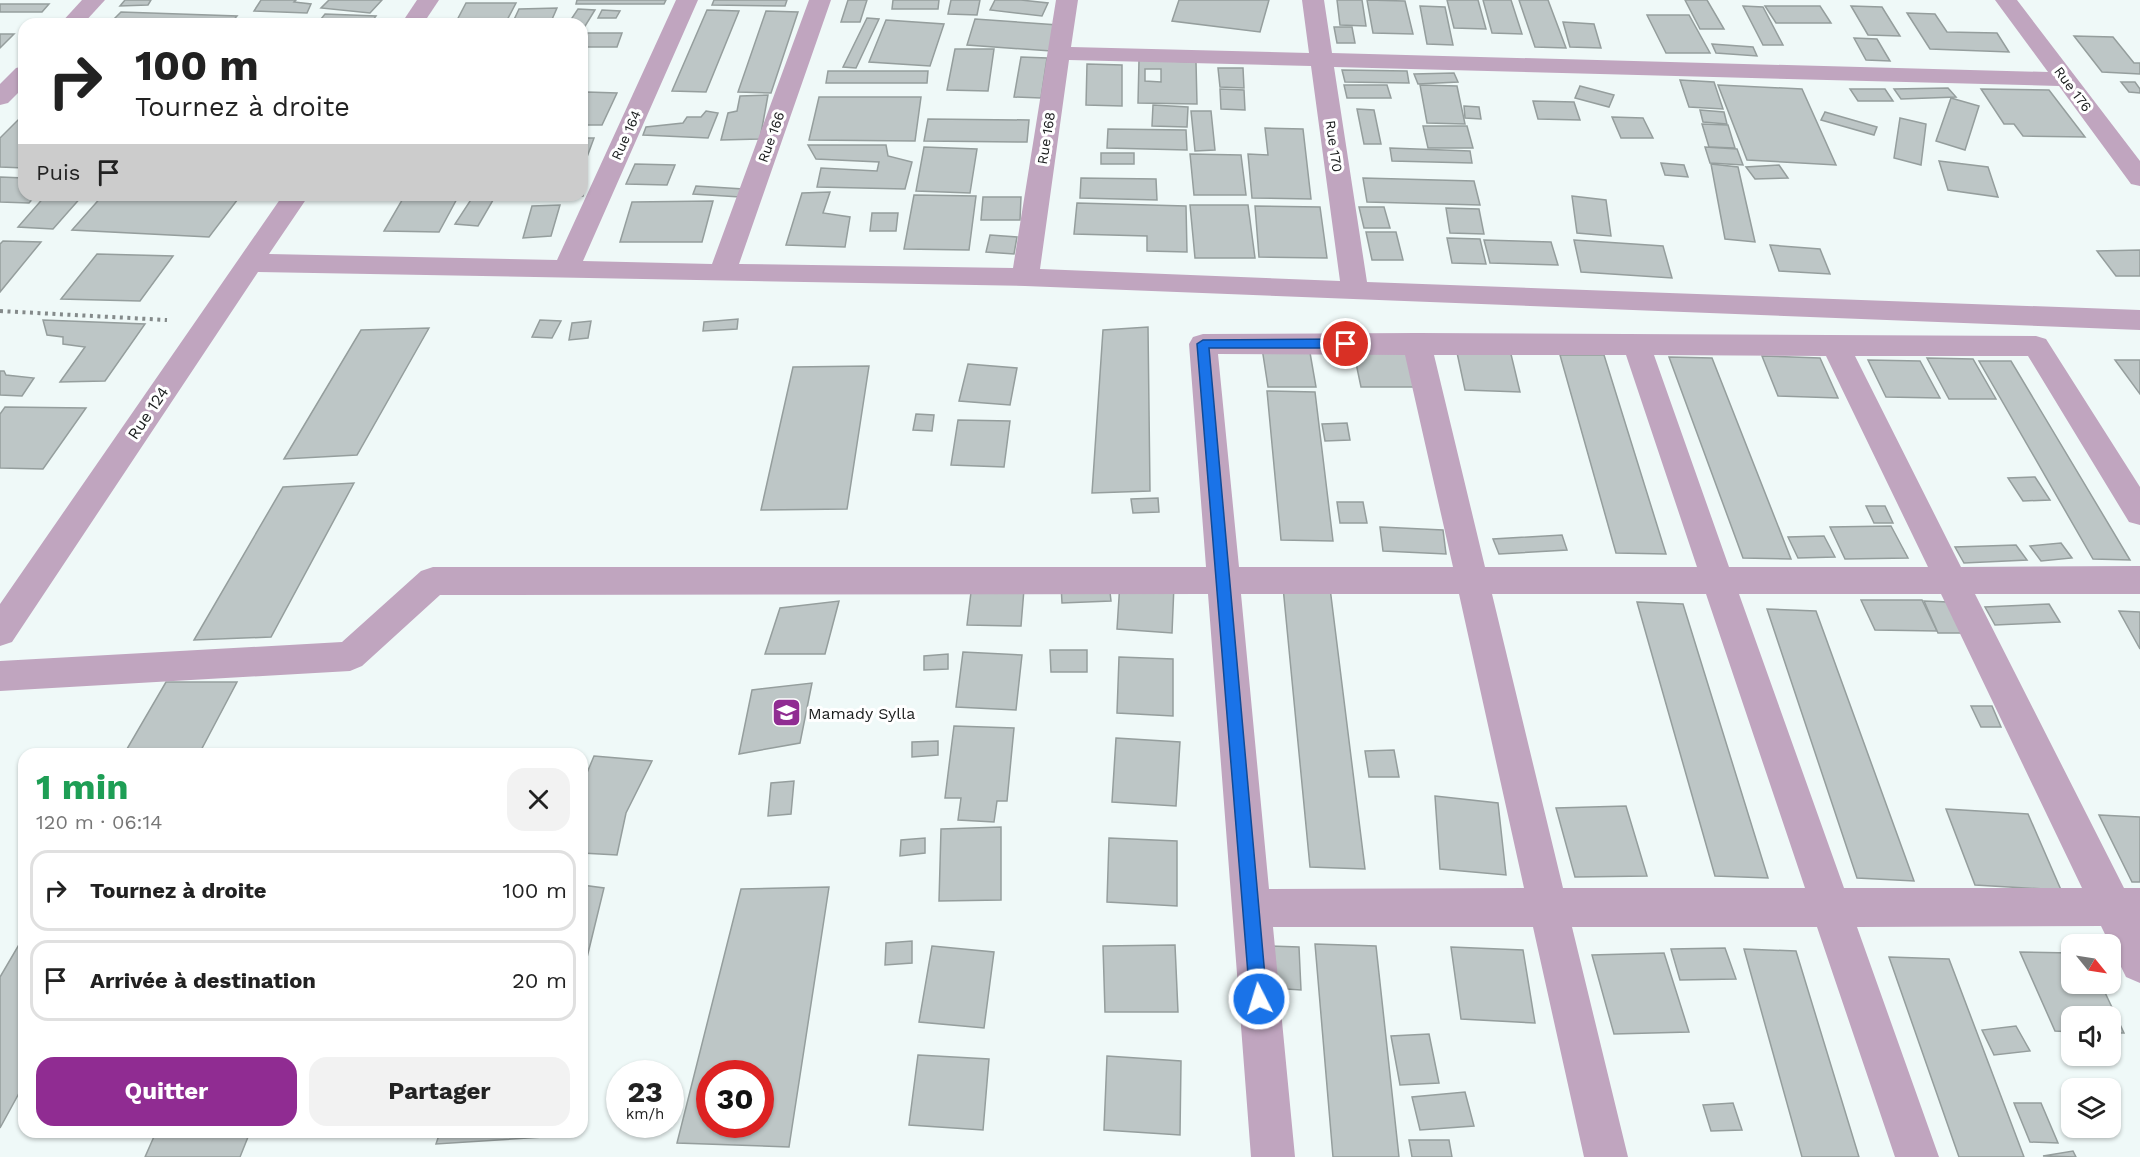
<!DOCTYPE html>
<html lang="fr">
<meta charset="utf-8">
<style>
:root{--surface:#fff;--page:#f2f2f2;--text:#222;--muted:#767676;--line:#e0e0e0;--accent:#902c92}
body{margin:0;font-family:"Work Sans",sans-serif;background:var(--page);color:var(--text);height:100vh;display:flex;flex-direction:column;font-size:22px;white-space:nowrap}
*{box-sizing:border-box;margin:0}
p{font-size:20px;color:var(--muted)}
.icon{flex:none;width:33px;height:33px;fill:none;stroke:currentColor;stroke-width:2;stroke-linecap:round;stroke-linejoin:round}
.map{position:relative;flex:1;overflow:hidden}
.panel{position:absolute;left:18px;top:748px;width:570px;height:390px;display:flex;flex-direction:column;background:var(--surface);border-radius:18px;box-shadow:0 2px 4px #0004}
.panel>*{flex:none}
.guide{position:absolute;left:18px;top:18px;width:570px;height:183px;border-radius:18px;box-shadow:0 2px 4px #0004;background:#fff;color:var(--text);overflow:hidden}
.needle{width:39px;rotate:120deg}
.buttons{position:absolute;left:2061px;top:934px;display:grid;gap:12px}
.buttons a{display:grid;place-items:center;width:60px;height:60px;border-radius:12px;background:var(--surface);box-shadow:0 2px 4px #0004;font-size:30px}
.speed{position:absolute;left:606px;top:1060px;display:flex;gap:12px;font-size:30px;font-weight:700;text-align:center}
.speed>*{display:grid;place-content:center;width:78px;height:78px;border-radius:50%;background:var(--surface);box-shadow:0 2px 4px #0004;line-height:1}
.speed small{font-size:15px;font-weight:400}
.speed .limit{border:9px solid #d22;background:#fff;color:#111}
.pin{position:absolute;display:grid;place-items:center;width:51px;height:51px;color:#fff;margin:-26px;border:3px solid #fff;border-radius:50%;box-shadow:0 2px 6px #0007}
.me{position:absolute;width:66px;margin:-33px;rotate:355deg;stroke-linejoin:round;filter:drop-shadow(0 0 4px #0008)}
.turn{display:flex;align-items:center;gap:21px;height:126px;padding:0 18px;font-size:27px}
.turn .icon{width:78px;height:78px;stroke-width:2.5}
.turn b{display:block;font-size:42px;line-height:51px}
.then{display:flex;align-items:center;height:57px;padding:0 18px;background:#0003;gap:12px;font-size:22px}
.round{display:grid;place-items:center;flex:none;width:63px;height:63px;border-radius:18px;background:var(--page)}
.overview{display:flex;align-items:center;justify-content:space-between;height:102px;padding:0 18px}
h1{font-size:36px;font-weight:700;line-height:45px;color:#1e9e55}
.cta{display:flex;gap:12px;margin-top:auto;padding:12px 18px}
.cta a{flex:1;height:69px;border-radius:18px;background:var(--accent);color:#fff;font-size:24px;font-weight:700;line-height:69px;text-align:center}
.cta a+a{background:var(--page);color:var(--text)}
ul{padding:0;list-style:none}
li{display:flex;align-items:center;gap:18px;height:81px;margin:0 12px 9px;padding:0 6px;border:3px solid var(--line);border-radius:18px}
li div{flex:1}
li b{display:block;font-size:22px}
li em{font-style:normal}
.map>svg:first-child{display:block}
.building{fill:#bdc6c6;stroke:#959e9d;stroke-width:1.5;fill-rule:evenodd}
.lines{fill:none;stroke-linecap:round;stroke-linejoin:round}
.path{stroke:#848a8a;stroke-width:4;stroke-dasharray:3 4.5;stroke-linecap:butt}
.minor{fill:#c0a5bf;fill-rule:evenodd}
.route{fill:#1a73e8;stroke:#114b97;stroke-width:1.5}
.labels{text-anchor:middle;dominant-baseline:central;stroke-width:6;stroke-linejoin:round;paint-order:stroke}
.far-street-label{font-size:14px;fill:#191c1c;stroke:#fff}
.street-label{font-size:16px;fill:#191c1c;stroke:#fff}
.poi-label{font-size:16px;fill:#191c1c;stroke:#fff;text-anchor:start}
</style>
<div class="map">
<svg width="2140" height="1157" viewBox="0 0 2140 1157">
<rect width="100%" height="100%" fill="#eff9f8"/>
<g class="building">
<polygon points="125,0 151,0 148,5 120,6"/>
<polygon points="261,0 296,0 294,2 311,4 307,13 254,11"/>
<polygon points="329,0 382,0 370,13 321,8"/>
<polygon points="577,0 666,0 664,4 576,4"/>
<polygon points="714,0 787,0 785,6 712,5"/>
<polygon points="848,0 867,0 860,22 841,22"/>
<polygon points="893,0 939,0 938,9 892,9"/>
<polygon points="951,0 980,0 977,15 948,14"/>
<polygon points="995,0 1021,0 1048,3 1042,16 990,10"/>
<polygon points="1179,0 1269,0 1260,32 1172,21"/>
<polygon points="1337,0 1362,0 1366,26 1340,25"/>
<polygon points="1367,0 1405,1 1413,34 1373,33"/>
<polygon points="1447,0 1478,0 1486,29 1454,28"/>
<polygon points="1483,0 1511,0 1522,34 1492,33"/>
<polygon points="1519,0 1548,0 1566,48 1535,47"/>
<polygon points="1685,0 1707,0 1724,29 1700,29"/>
<polygon points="466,3 516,3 505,24 455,24"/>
<polygon points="0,4 49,4 42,12 0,12"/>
<polygon points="1420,6 1445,7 1453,45 1427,44"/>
<polygon points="1743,6 1763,7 1783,45 1763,45"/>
<polygon points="1765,6 1820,6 1831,23 1776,23"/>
<polygon points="1851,6 1882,7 1900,36 1868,35"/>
<polygon points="557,8 550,24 512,24 519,9"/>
<polygon points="578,9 595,10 582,31 582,24 568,24"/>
<polygon points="602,10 620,11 616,18 598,18"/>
<polygon points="707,10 739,11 706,92 672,91"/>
<polygon points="766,11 798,12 771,93 738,92"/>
<polygon points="121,12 237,16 230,24 109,24"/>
<polygon points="1907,13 1935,14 1947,32 1997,33 2009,52 1930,49"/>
<polygon points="325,14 376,16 370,24 317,24"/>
<polygon points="1647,15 1689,15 1710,53 1666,53"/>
<polygon points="867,18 879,19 856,68 843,67"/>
<polygon points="975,19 1058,25 1051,51 967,45"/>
<polygon points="886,20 944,24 930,66 869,62"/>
<polygon points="1563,22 1594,24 1601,48 1570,47"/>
<polygon points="1334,27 1352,27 1355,43 1337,43"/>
<polygon points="587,33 622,33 617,47 582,47"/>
<polygon points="0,34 14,34 0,48"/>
<polygon points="2074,36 2113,37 2134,63 2140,63 2140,74 2102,72"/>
<polygon points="1854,38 1877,39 1890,61 1866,60"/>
<polygon points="1712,44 1753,47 1757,56 1716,53"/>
<polygon points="955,49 994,49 988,91 947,90"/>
<polygon points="1021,57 1047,58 1041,98 1014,97"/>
<path d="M1139 60 1196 62 1197 104 1138 103ZM1145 69H1161V82L1145 81Z"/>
<polygon points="1087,64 1122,65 1122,106 1086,105"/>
<polygon points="1218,68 1243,68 1244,88 1220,87"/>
<polygon points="1342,70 1407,71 1409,83 1345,82"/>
<polygon points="828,71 928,71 927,83 826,83"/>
<polygon points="1454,73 1458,82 1418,84 1414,74"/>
<polygon points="1680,80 1714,82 1723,109 1689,107"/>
<polygon points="2121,82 2135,82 2140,89 2140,93 2129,92"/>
<polygon points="1344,85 1387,85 1391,98 1347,98"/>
<polygon points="1420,85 1457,86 1465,124 1427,123"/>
<polygon points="1718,85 1802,89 1836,165 1747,160"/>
<polygon points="1580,86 1614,95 1609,107 1575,98"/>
<polygon points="1948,88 1956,97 1901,99 1894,89"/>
<polygon points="1220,89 1244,90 1245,110 1221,109"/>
<polygon points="1850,89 1885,89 1893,101 1858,101"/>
<polygon points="1981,89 2049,90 2085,137 2023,136 2014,124 2004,124"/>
<polygon points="587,92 617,93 602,125 582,125 582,102"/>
<polygon points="768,95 760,139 721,140 728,113 737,111 740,96"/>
<polygon points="819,97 921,97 915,141 809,140"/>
<polygon points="1951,98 1979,106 1965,150 1936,141"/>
<polygon points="1533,101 1574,102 1580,120 1538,119"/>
<polygon points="1153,105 1188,107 1187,127 1152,126"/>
<polygon points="1464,106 1479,107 1481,119 1465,118"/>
<polygon points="1357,109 1374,110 1381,144 1364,144"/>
<polygon points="1700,110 1724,112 1727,124 1703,122"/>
<polygon points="706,111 718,113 708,138 643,135 646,127 683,123 687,117 701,117"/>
<polygon points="1191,111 1211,111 1215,150 1195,151"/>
<polygon points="1825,112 1877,127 1874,135 1821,120"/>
<polygon points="24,114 24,168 0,167 0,138"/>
<polygon points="1612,117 1643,118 1653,138 1621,138"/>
<polygon points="1900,118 1926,124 1921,165 1894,158"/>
<polygon points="928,119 1029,120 1027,142 924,141"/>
<polygon points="1702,124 1728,125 1735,148 1709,147"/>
<polygon points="1423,126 1467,126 1473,148 1428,148"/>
<polygon points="1265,128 1303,129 1311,199 1252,198 1248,154 1268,155"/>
<polygon points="1108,129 1186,130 1187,150 1107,148"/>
<polygon points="582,138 594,138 587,157 582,157"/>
<polygon points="808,145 886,145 888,156 912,162 905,189 817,187 821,168 877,171 879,162 816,159"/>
<polygon points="924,147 977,149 970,193 916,191"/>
<polygon points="1705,147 1737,149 1743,165 1710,163"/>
<polygon points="1390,148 1470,151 1472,163 1392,161"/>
<rect x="1101" y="153" width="33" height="11"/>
<polygon points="1190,154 1241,155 1246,195 1194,195"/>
<polygon points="1939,161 1988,167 1998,197 1948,190"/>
<polygon points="1661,163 1684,165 1688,177 1665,175"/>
<polygon points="635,164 675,165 667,185 626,184"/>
<polygon points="1711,164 1738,167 1755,242 1725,239"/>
<polygon points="1779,165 1788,178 1755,179 1746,167"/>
<polygon points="0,177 24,178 24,195 36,195 29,203 0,202"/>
<polygon points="1081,178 1156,179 1157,200 1080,198"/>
<polygon points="1363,178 1474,181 1480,205 1367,202"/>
<polygon points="696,186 743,189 740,197 693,194"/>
<polygon points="584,189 583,196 547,199 548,195 582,195 582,190"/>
<polygon points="830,192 823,213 850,217 845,247 786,245 802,193"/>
<polygon points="46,195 83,195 53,229 18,227"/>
<polygon points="103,195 241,195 209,237 72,230"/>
<polygon points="405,195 459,195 439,232 384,231"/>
<polygon points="474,195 496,195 478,226 455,224"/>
<polygon points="914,195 976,196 969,250 904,249"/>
<polygon points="1572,196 1606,200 1611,236 1577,233"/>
<polygon points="983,197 1021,197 1020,220 981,220"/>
<polygon points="713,201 702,242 620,242 632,202"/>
<polygon points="1077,203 1186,206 1187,252 1147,251 1147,236 1074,234"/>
<polygon points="560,205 551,236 523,238 532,206"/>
<polygon points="1190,205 1248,205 1255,258 1195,258"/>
<polygon points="1255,206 1320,207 1327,258 1259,257"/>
<polygon points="1359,207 1384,207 1390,228 1364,228"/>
<polygon points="1446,208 1479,209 1484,234 1450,233"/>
<polygon points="872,213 898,213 896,231 870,231"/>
<polygon points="1366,232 1396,232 1403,260 1372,260"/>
<polygon points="990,235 1017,237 1014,254 986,252"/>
<polygon points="1447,238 1480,239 1486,264 1452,263"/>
<polygon points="1484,240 1551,242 1558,265 1490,263"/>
<polygon points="1574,240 1663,246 1672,278 1581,272"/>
<polygon points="3,241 41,242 0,292 0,244"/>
<polygon points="1770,245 1820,249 1830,274 1779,271"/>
<polygon points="2140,250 2140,276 2116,276 2097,251"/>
<polygon points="97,254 173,256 140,301 61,299"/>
<polygon points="738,319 737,329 703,331 704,322"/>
<polygon points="43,320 145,324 105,381 60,382 85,347 63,344 63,337 47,335"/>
<polygon points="540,320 561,321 552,338 532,337"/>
<polygon points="591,321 588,338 569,340 572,323"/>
<polygon points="1148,327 1150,491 1092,493 1103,330"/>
<polygon points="429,328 357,455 284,459 361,330"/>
<polygon points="1309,347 1316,387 1268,387 1262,348"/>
<polygon points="1409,348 1418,387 1361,387 1353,349"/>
<polygon points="1456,348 1510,350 1520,392 1465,390"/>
<polygon points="1560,355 1604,355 1666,554 1616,553"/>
<polygon points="1762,356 1820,358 1838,398 1778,396"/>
<polygon points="1669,357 1712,358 1791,559 1743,558"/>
<polygon points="1927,358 1973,359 1996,399 1949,399"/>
<polygon points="1868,360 1920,361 1940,398 1886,397"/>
<polygon points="2115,360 2140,360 2140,394"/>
<polygon points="1979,361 2011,361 2130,560 2093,559"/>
<polygon points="968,364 1017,368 1010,405 959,401"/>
<polygon points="869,366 847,509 761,510 793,367"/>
<polygon points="0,371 4,371 6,375 34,378 22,396 0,395"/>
<polygon points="1267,391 1315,392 1333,541 1281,540"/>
<polygon points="5,407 86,408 43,469 0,468 0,414"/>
<polygon points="916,414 934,415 932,431 913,430"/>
<polygon points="958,420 1010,421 1004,467 951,465"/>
<polygon points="1347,423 1350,440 1325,441 1322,424"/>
<polygon points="2035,477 2050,500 2023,501 2008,478"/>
<polygon points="354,483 271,637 194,640 283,487"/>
<polygon points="1158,498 1159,512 1133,513 1131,499"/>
<polygon points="1337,502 1363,502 1367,523 1340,523"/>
<polygon points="1866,506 1885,506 1893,523 1874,523"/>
<polygon points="1891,526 1908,558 1845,559 1830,527"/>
<polygon points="1380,527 1443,530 1446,554 1383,551"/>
<polygon points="1562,535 1567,550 1499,554 1493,539"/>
<polygon points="1824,536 1835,557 1798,558 1788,537"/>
<polygon points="2061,543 2072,558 2041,561 2030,546"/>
<polygon points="2016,545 2027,560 1964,563 1955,547"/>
<polygon points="973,576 1025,577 1021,626 967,625"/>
<polygon points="1120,582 1174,585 1172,633 1117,629"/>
<polygon points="1109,583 1111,601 1062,603 1061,585"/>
<polygon points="1283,587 1330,588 1365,869 1310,867"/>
<polygon points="1861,600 1922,600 1937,631 1875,630"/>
<polygon points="839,601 825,654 765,654 780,608"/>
<polygon points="1924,601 1949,602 1964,633 1938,633"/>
<polygon points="1637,602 1683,604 1768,878 1715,876"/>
<polygon points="2049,604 2060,622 1995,625 1985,607"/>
<polygon points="1767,609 1816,611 1914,881 1857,878"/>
<polygon points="2119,611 2140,612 2140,649"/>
<polygon points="1050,650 1087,650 1087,672 1051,672"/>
<polygon points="963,652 1022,655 1016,710 956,707"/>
<polygon points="948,654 948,669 924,670 924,656"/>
<polygon points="1119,657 1173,659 1173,716 1117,713"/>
<polygon points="166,682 237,682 199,754 124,754"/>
<polygon points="812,683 800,743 739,754 752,690"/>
<polygon points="1971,706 1992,706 2001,727 1981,727"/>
<polygon points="954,726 1014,728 1007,801 997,801 994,822 958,820 961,798 945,798"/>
<polygon points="1116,738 1180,742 1176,806 1112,802"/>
<polygon points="938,741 938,755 912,757 912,742"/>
<polygon points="1394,750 1399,777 1369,777 1365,751"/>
<polygon points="594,756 652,761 626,813 617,855 582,853 582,785"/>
<polygon points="794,781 791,814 768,816 771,783"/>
<polygon points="1435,796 1498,803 1506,875 1440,869"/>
<polygon points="1626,806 1647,876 1575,877 1556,808"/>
<polygon points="1946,809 2028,814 2061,890 1975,885"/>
<polygon points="2099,815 2140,817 2140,882 2132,882"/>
<polygon points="1001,827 1001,900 939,901 941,829"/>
<polygon points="925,838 925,853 900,856 901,840"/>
<polygon points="1109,838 1177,841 1177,906 1107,902"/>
<polygon points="582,885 604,888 582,978"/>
<path d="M829 887 789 1147 677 1143 741 889ZM710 1074H760V1125H710Z"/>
<polygon points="24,936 24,1084 0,1128 0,977"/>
<polygon points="912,941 912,963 885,965 886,943"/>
<polygon points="1315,944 1376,946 1399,1157 1333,1157"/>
<polygon points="1175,945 1178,1012 1105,1012 1103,946"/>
<polygon points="932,946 994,952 984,1028 919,1022"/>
<polygon points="1268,946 1299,947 1301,990 1269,988"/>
<polygon points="1451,947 1523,950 1535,1023 1461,1019"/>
<polygon points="1725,948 1736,979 1680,980 1671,949"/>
<polygon points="1744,949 1796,951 1859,1157 1802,1157"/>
<polygon points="2020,952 2072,953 2072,984 2101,984 2124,1033 2110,1033 2110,1017 2072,1017 2072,1032 2055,1031"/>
<polygon points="1664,953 1689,1032 1614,1034 1592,955"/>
<polygon points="1889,957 1949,959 2024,1157 1959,1157"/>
<polygon points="2016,1026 2030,1051 1994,1055 1982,1030"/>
<polygon points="1429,1034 1439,1083 1400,1085 1391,1036"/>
<polygon points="918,1055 989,1059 983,1130 909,1125"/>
<polygon points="1107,1056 1181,1061 1180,1135 1104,1130"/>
<polygon points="1465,1092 1474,1126 1420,1130 1412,1097"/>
<polygon points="1733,1103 1742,1130 1711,1131 1703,1105"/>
<polygon points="2014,1103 2041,1103 2058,1143 2030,1142"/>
<polygon points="156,1132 250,1132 240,1157 145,1157"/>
<polygon points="440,1132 544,1132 543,1137 436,1144"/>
<polygon points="1409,1140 1449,1140 1452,1157 1412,1157"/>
<polygon points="2073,1151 2076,1157 2043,1156"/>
</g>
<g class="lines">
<polyline class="path" points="0,311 167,320"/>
<g class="minor">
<polygon points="82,0 105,0 83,24 60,24"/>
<polygon points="417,0 439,0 423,24 401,24"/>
<path d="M676 0H698L583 261 712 264 809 0H831L739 264 1013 268 1056 0H1078L1071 47 1309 53 1302 0H1324L1332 53 2048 72 1995 0H2017L2140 161V186L2131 184 2059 86 1334 67 1367 282 2140 310V330L1025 286 258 272 12 642 0 646V604L283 195H309L269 254 557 260ZM1069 60 1311 66 1340 281 1040 269Z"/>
<polygon points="24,66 24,87 8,103 0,105 0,84 16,68"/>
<path d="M1417 333 2036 336 2046 339 2140 487V525L2129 522 2028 356H1855L1961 567 2140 566V594H1975L2124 888H2140V983L2126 977 2101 926 1857 927 1939 1157H1895L1817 927H1572L1628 1157H1584L1533 927H1273L1295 1157H1251L1208 594 440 595 362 666 350 671 0 691V661L342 642 421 571 433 567H1206L1189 344 1193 337 1203 334ZM1218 354 1405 355 1453 567H1239ZM1434 355H1626L1697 567H1485ZM1654 355 1826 356 1928 567H1729ZM1241 594H1459L1524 888 1269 889ZM1492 594H1706L1805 888H1563ZM1739 594H1941L2082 888H1844Z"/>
</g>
</g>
<polygon class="route" points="1346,339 1351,344 1346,348 1209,348 1267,999 1265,1005 1259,1007 1253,1005 1250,999 1197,344 1203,340"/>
<defs>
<symbol id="school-square" viewBox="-11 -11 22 22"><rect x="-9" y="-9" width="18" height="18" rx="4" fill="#902c92" stroke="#fff"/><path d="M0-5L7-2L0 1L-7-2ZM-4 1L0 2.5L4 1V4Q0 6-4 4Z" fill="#fff"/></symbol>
</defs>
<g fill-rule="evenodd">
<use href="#school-square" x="770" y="696" width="33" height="33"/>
</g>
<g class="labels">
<g class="far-street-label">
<text transform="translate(2073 89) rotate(53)">Rue 176</text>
<text transform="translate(626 135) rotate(-66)">Rue 164</text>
<text transform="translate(771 137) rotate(-70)">Rue 166</text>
<text transform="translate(1046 138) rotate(-81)">Rue 168</text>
<text transform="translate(1334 146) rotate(82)">Rue 170</text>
</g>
<g class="street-label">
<text transform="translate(148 413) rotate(-56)">Rue 124</text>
</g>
<g class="poi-label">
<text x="808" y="713">Mamady Sylla</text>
</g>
</g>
</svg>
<div class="buttons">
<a><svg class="needle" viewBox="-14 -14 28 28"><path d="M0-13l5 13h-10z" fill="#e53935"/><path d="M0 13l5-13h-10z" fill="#767676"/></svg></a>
<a><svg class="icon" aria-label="sound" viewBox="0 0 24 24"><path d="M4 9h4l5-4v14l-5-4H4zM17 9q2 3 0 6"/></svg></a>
<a><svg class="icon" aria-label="layers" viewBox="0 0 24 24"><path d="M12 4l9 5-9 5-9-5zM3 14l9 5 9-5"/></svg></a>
</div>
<div class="speed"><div>23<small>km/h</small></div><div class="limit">30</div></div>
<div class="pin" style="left:1346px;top:344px;background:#d93025"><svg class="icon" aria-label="arrive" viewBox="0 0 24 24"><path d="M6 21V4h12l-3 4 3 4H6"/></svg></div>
<svg class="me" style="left:1259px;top:999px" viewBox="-20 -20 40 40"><circle r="17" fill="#1a73e8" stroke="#fff" stroke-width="3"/><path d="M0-11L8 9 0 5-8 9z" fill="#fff"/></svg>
<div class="guide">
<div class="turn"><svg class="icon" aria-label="right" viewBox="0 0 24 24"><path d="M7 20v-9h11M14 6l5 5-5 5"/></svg><div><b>100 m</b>Tournez à droite</div></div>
<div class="then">Puis<svg class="icon" aria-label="arrive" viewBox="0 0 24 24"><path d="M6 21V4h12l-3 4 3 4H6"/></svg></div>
</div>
<section class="panel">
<div class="overview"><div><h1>1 min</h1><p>120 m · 06:14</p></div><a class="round"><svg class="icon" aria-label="close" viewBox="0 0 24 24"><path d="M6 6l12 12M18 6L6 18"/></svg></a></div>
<ul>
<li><svg class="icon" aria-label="right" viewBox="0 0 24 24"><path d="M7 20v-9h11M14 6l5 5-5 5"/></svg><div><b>Tournez à droite</b></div><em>100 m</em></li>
<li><svg class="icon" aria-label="arrive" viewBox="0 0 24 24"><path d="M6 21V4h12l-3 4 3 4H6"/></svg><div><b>Arrivée à destination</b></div><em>20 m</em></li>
</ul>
<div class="cta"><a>Quitter</a><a>Partager</a></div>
</section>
</div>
